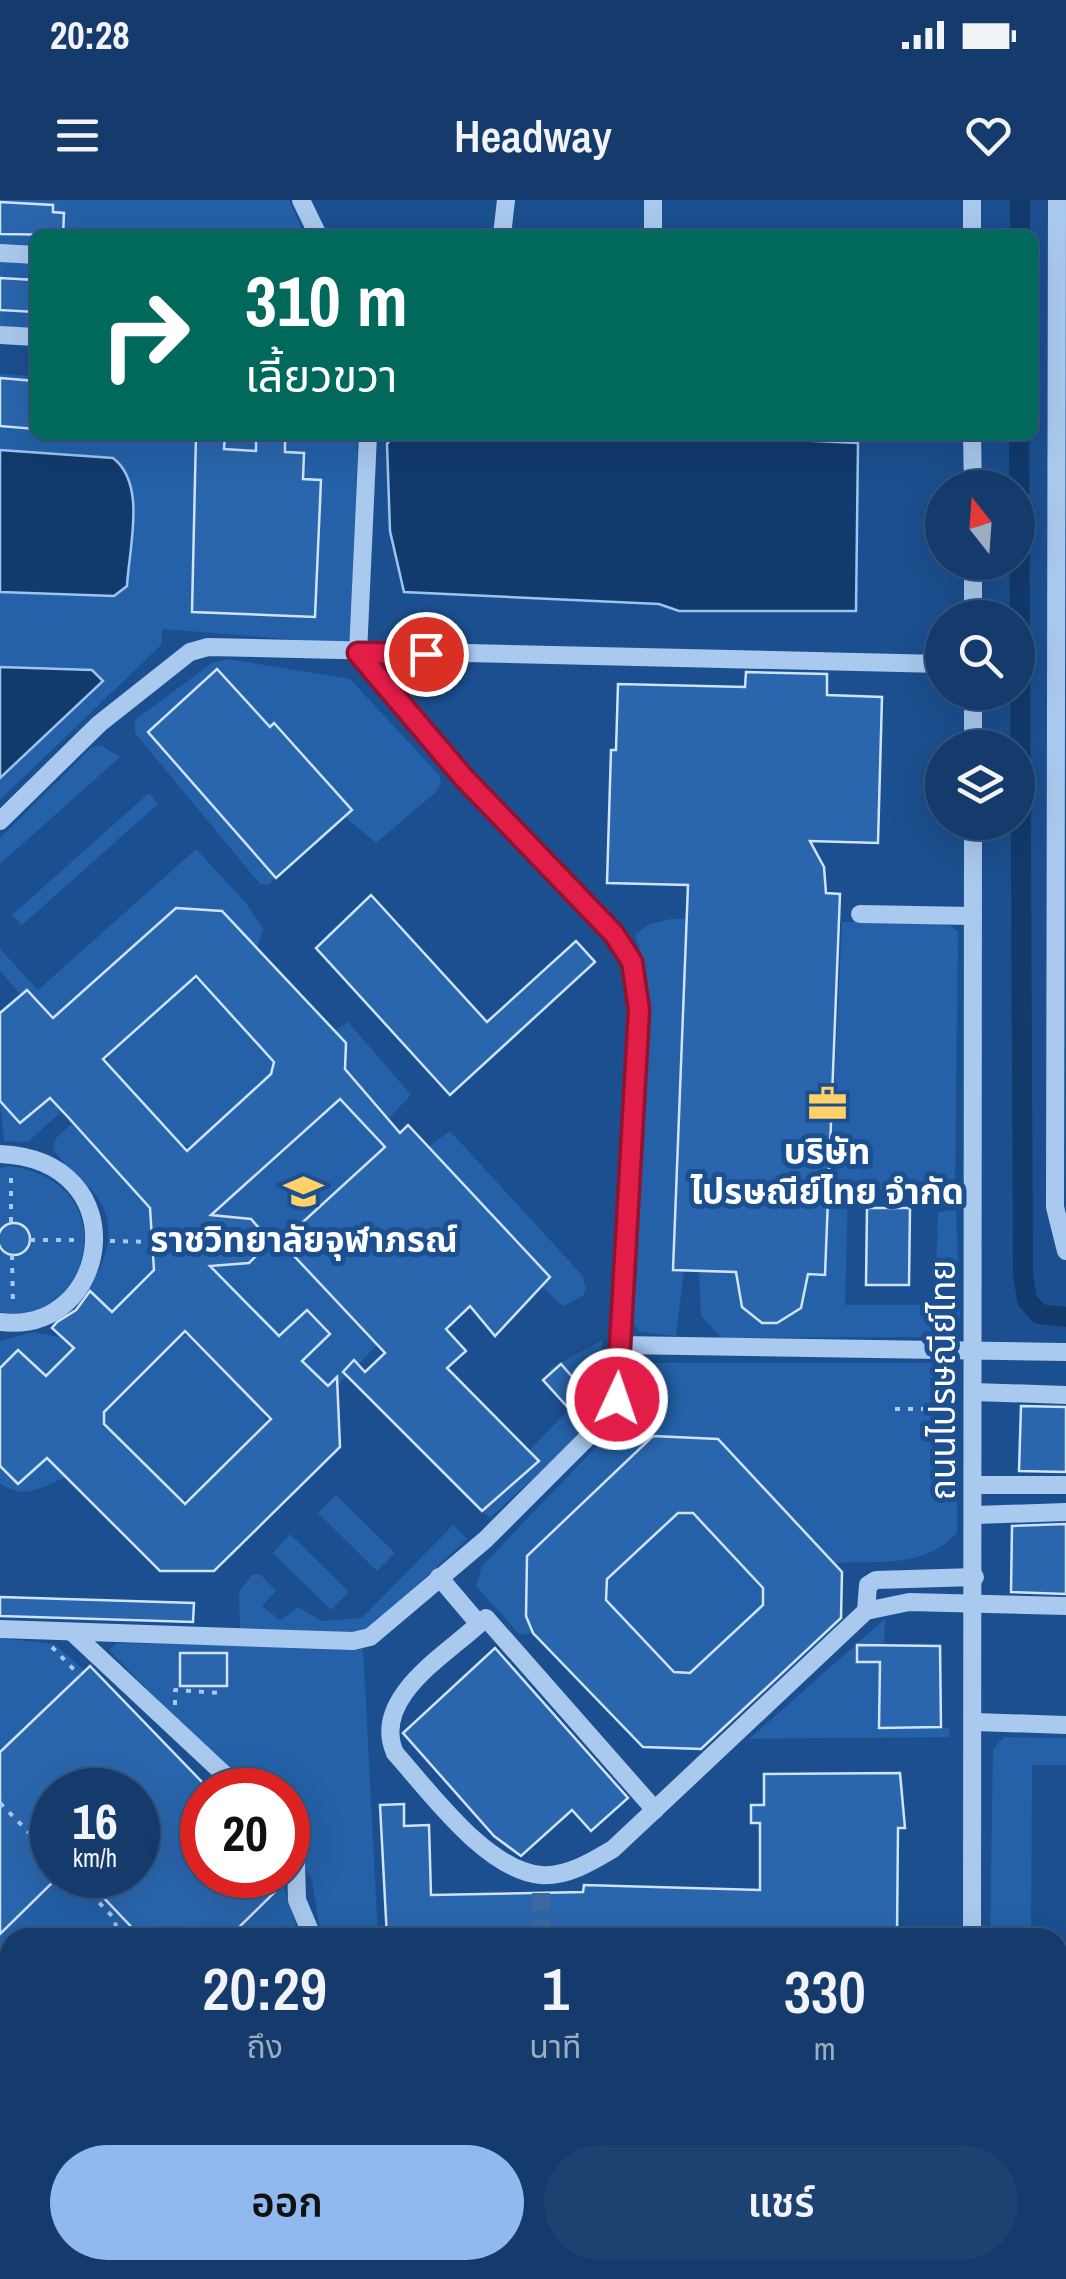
<!DOCTYPE html>
<html lang="th">
<meta charset="utf-8">
<style>
:root{--surface:#143b6b;--page:#1d4271;--text:#f1f3f6;--muted:#9dadc1;--line:#33557e;--accent:#90b9f0}
body{margin:0;font-family:"Archivo Narrow","Noto Sans Thai",sans-serif;background:var(--page);color:var(--text);height:100vh;display:flex;flex-direction:column;font-size:38px;white-space:nowrap}
*{box-sizing:border-box;margin:0}
p{font-size:32px;color:var(--muted)}
.icon{flex:none;width:55px;height:55px;fill:none;stroke:currentColor;stroke-width:2;stroke-linecap:round;stroke-linejoin:round}
.map{position:relative;flex:1;overflow:hidden}
.side{position:absolute;left:0px;top:1728px;width:1068px;height:352px;display:flex;flex-direction:column;background:var(--surface);border-radius:30px 30px 0 0;box-shadow:0 10px 40px #0002,0 0 0 2px var(--line)}
.side>*{flex:none}
.guide{position:absolute;left:30px;top:30px;width:1008px;height:210px;border-radius:15px;box-shadow:0 10px 40px #0002,0 0 0 2px var(--line);background:#00695c;color:#fff;overflow:hidden}
.needle{width:65px;rotate:343deg}
.buttons{position:absolute;left:925px;top:270px;display:grid;gap:20px}
.buttons a{display:grid;place-items:center;width:110px;height:110px;border-radius:50%;background:var(--surface);box-shadow:0 10px 40px #0002,0 0 0 2px var(--line);font-size:50px}
.speed{position:absolute;left:30px;top:1568px;display:flex;gap:20px;font-size:50px;font-weight:700;text-align:center}
.speed>*{display:grid;place-content:center;width:130px;height:130px;border-radius:50%;background:var(--surface);box-shadow:0 10px 40px #0002,0 0 0 2px var(--line);line-height:1}
.speed small{font-size:25px;font-weight:400}
.speed .limit{border:15px solid #d22;background:#fff;color:#111}
.pin{position:absolute;display:grid;place-items:center;width:85px;height:85px;color:#fff;margin:-42px;border:5px solid #fff;border-radius:50%;box-shadow:0 2px 10px #0007}
.me{position:absolute;width:110px;margin:-55px;rotate:3deg;stroke-linejoin:round;filter:drop-shadow(0 0 8px #0008)}
.turn{display:flex;align-items:center;gap:35px;height:210px;padding:0 50px;font-size:45px}
.turn .icon{width:130px;height:130px;stroke-width:2.5}
.turn b{display:block;font-size:70px;line-height:85px}
.eta{display:flex;justify-content:space-evenly;align-items:center;height:170px;text-align:center}
.eta b{font-size:60px;font-weight:600;line-height:70px}
.button{display:flex;gap:20px;margin-top:auto;padding:20px 50px}
.button a{flex:1;height:115px;border-radius:60px;background:var(--accent);color:#111;font-size:40px;font-weight:600;line-height:115px;text-align:center}
.button a+a{background:var(--page);color:var(--text)}
.status{display:flex;justify-content:space-between;align-items:center;height:70px;padding:0 50px;background:var(--surface);direction:ltr}
.status svg{height:28px;fill:currentColor}
header{display:flex;justify-content:space-between;align-items:center;height:130px;padding:0 50px;background:var(--surface);font-size:45px;font-weight:600}
.map>svg:first-child{display:block}
.green{fill:#2461a8;fill-rule:evenodd}
.water{fill:#123a6d;stroke:#9cc4f0;stroke-width:2.5}
.lines{fill:none;stroke-linecap:round;stroke-linejoin:round}
.canal{stroke:#123a6d;stroke-width:20}
.building{fill:#2a66ad;stroke:#cfe3fa;stroke-width:2.5;fill-rule:evenodd}
.minor-tunnel{stroke:#3d69a0;stroke-width:18;stroke-dasharray:18 9;stroke-linecap:butt}
.path{stroke:#a9c9ee;stroke-width:4;stroke-dasharray:5 8;stroke-linecap:butt}
.minor{stroke:#a9c9ee;stroke-width:18}
.route-casing{stroke:#92132f;stroke-width:25}
.route{stroke:#e11d48;stroke-width:18}
.labels{text-anchor:middle;dominant-baseline:central;stroke-width:10;stroke-linejoin:round;paint-order:stroke}
.poi-label{font-size:35px;font-weight:bold;fill:#fff;stroke:#1b4f8f}
.street-label{font-size:35px;fill:#fff;stroke:#1b4f8f}
</style>
<div class="status"><b>20:28</b><svg viewBox="0 0 49 12"><path d="M0 12V9h3v3zM5 12V6h3v6zM10 12V3h3v9zM15 12V0h3v12zM26 1h20v11H26zM47 4h2v5h-2z"/></svg></div>
<header><svg class="icon" aria-label="menu" viewBox="0 0 24 24"><path d="M4 6h16M4 12h16M4 18h16"/></svg>Headway<svg class="icon" aria-label="heart" viewBox="0 0 24 24"><path d="M12 20l-8-8c-3-5 5-10 8-4 3-6 11-1 8 4z"/></svg></header>
<div class="map">
<svg width="1066" height="2079" viewBox="0 0 1066 2079">
<rect width="100%" height="100%" fill="#1b4f8f"/>
<g class="green">
<polygon points="0,0 289,0 305,35 35,35 35,130 0,128"/>
<polygon points="0,174 35,176 35,235 358,235 350,444 163,429 161,445 0,600"/>
<polygon points="228,459 350,479 439,575 441,582 436,592 376,643 345,617 269,684 260,684 135,533 135,520 212,463"/>
<polygon points="102,546 120,557 0,664 0,638 92,547"/>
<polygon points="149,593 158,604 22,725 12,715"/>
<polygon points="196,649 246,703 263,729 257,748 222,711 176,708 53,818 28,790 21,795 0,771 0,749 38,790"/>
<polygon points="671,719 687,719 684,1070 676,1136 640,1132 632,1122 637,1072 643,760 635,735 649,724"/>
<polygon points="943,721 958,731 955,989 848,990 845,1105 935,1105 938,1012 956,1010 960,1121 953,1137 722,1138 701,1116 699,1071 825,1075 842,722"/>
<polygon points="190,781 200,781 274,862 271,874 193,946 181,945 109,866 108,854"/>
<polygon points="348,822 411,895 389,918 400,933 282,1042 377,1145 332,1191 210,1066 211,1015 344,895 346,843 335,831"/>
<polygon points="50,898 62,911 28,942 4,941 0,902 20,923"/>
<path d="M73 923 150 1008 154 1070 112 1112 88 1089C107 1062 119 1024 95 994 82 978 63 966 53 948L56 938Z"/>
<polygon points="450,931 582,1075 586,1088 583,1096 563,1106 541,1086 428,947"/>
<path d="M8 966C127 980 93 1128 0 1112V968Z"/>
<path d="M34 1132 64 1138 74 1149 66 1277C43 1287 23 1301 0 1283V1141Z"/>
<polygon points="179,1136 190,1136 265,1213 266,1223 191,1298 180,1300 104,1224 104,1212"/>
<polygon points="602,1140 601,1216 490,1318 477,1306 572,1206 549,1169"/>
<path d="M639 1163H944L953 1167 957 1179V1333C926 1368 878 1361 834 1363L718 1239 653 1236 527 1356 533 1433 520 1435 476 1386 482 1366 610 1232 627 1205Z"/>
<polygon points="336,1295 395,1353 377,1371 318,1313"/>
<polygon points="678,1313 693,1313 763,1388 763,1405 690,1473 674,1472 606,1400 607,1379"/>
<polygon points="453,1325 467,1339 363,1435 240,1430 239,1392 252,1375 260,1374 276,1391 262,1406 280,1420 298,1407 322,1421 362,1418"/>
<polygon points="290,1334 349,1392 331,1410 273,1353"/>
<polygon points="885,1419 883,1526 950,1528 949,1537 749,1539"/>
<path d="M0 1438 54 1444 85 1471 202 1598V1675H274L283 1685 300 1737 10 1738V1790H0ZM52 1590H138V1675H52Z"/>
<polygon points="117,1443 363,1448 378,1736 321,1737 312,1680 288,1642 288,1590 244,1590 109,1450"/>
<polygon points="1004,1537 1066,1538 1066,1565 1032,1565 1031,1737 990,1737 993,1549"/>
</g>
<g class="water">
<polygon points="394,235 687,235 858,243 856,411 679,411 659,404 404,392 390,331 387,244"/>
<path d="M0 250 113 258C147 284 129 347 127 386L114 396 0 392Z"/>
<polygon points="0,467 92,470 103,481 0,578"/>
</g>
<g class="lines">
<g class="canal">
<polyline points="1020,35 1020,0"/>
<polyline points="1019,235 1023,1075 1027,1100 1039,1114 1066,1117"/>
</g>
</g>
<g class="building">
<polygon points="0,2 53,5 53,12 64,13 63,35 0,34"/>
<polygon points="0,78 35,80 35,112 0,110"/>
<polygon points="0,178 35,181 35,229 0,226"/>
<polygon points="196,235 225,235 224,249 256,251 256,238 285,239 285,252 304,253 303,279 321,280 315,417 192,412"/>
<polygon points="217,469 270,527 274,523 352,610 276,678 148,532"/>
<polygon points="746,472 827,474 827,495 882,497 878,643 810,641 824,667 826,693 840,694 825,1075 808,1074 801,1108 777,1123 762,1123 742,1107 736,1072 673,1070 688,685 607,683 611,550 616,550 618,484 745,487"/>
<polygon points="371,695 487,822 576,741 595,762 450,895 316,748"/>
<path d="M176 708 222 711 346 843 345 869 400 933 408 925 550 1077 495 1136 470 1106 446 1129 466 1151 447 1168 539 1261 482 1311 343 1172 354 1160 365 1172 385 1153 281 1042 385 947 340 899 211 1015 251 1019 258 1027V1054L249 1063 210 1066 279 1136 307 1110 330 1134 302 1161 328 1186 337 1177 340 1247 214 1371H160L47 1258 18 1284 0 1266V1168L18 1150 46 1176 74 1148 52 1128 57 1122 76 1110 90 1091 112 1112 154 1070 150 1008 67 916 50 898 20 923 0 901V813L27 790 53 818ZM196 776 274 862 271 874 187 951 103 859ZM185 1131 271 1219 185 1304 104 1224V1212Z"/>
<polygon points="867,1008 910,1008 909,1085 866,1085"/>
<circle cx="14" cy="1039" r="16"/>
<polygon points="561,1164 590,1197 572,1212 543,1180"/>
<polygon points="1021,1206 1066,1207 1066,1272 1019,1271"/>
<path d="M653 1236 718 1239 842 1372 841 1418 701 1549 643 1547 533 1433 526 1416 527 1356ZM678 1313H693L763 1388V1405L690 1473 674 1472 606 1400 607 1379Z"/>
<polygon points="1066,1324 1066,1394 1011,1392 1012,1326"/>
<polygon points="0,1397 194,1403 193,1422 0,1416"/>
<polygon points="857,1445 940,1446 941,1527 879,1528 880,1462 857,1462"/>
<polygon points="495,1448 628,1598 591,1631 572,1610 521,1656 494,1636 403,1533"/>
<rect x="180" y="1453" width="47" height="33"/>
<polygon points="90,1466 202,1582 202,1675 284,1675 284,1683 228,1738 142,1738 82,1675 138,1675 138,1590 52,1590 52,1683 0,1734 0,1552"/>
<polygon points="900,1573 905,1628 898,1628 897,1738 387,1738 380,1605 404,1604 404,1626 429,1625 431,1695 583,1692 584,1685 760,1690 760,1623 751,1623 751,1605 764,1605 764,1574"/>
</g>
<g class="lines">
<polyline class="minor-tunnel" points="541,1693 541,1738"/>
<g class="path">
<polyline points="11,1022 11,972"/>
<polyline points="30,1040 75,1040"/>
<polyline points="110,1041 152,1042"/>
<polyline points="12,1055 13,1105"/>
<polyline points="895,1209 955,1209"/>
<polyline points="52,1447 80,1476"/>
<polyline points="175,1505 175,1490 221,1493"/>
<polyline points="0,1603 52,1656"/>
<polyline points="72,1675 115,1719 117,1738"/>
</g>
<g class="minor">
<polyline points="301,0 318,35"/>
<polyline points="972,0 972,35"/>
<polyline points="1057,0 1055,1007 1066,1051"/>
<polyline points="502,35 506,0"/>
<polyline points="653,35 653,0"/>
<polyline points="0,53 35,55"/>
<polyline points="0,135 35,137"/>
<polyline points="972,235 973,288"/>
<polyline points="973,362 973,418"/>
<polyline points="973,492 973,548"/>
<polyline points="0,621 99,524 190,452 208,447 942,464"/>
<polyline points="860,714 973,716"/>
<path d="M0 954C139 960 111 1136 0 1122"/>
<polyline points="620,1145 1066,1152"/>
<polyline points="974,1192 1066,1195"/>
<polyline points="974,1285 1066,1285"/>
<polyline points="975,1315 1066,1312"/>
<polyline points="439,1377 479,1424 486,1418 655,1610"/>
<polyline points="866,1411 868,1385 876,1380 975,1377"/>
<path d="M479 1424C444 1456 371 1499 395 1553 430 1592 486 1670 541 1675 567 1677 593 1661 613 1649L866 1411 909 1402 1066 1406"/>
<polyline points="0,1429 353,1441 370,1437 486,1339 607,1218 617,1199 639,810 632,762 613,734 464,578 358,453 368,235"/>
<polyline points="73,1433 241,1590"/>
<polyline points="975,1522 1066,1525"/>
<polyline points="288,1650 296,1662 297,1700 313,1738"/>
<polyline points="972,1738 973,622"/>
<polyline points="1058,1911 1066,1911"/>
<polyline points="0,1925 10,1925"/>
<polyline points="0,1957 10,1958"/>
<polyline points="0,1990 10,1990"/>
<polyline points="976,2079 976,2070"/>
</g>
</g>
<g class="lines">
<defs>
<polyline id="route" points="426,454 358,453 464,578 614,734 632,762 639,810 617,1199"/>
</defs>
<use href="#route" class="route-casing"/>
<use href="#route" class="route"/>
</g>
<defs>
<symbol id="office-bare" viewBox="-9 -9 18 18"><path d="M-6-3h4V-5.5h4V-3h4V5H-6ZM-1-4.5V-3h2v-1.5ZM-6 0V1H6V0Z" fill="#ffd166" stroke="#1b4f8f" stroke-width="2.5" paint-order="stroke"/></symbol>
<symbol id="university-bare" viewBox="-9 -9 18 18"><path d="M0-5L7-2L0 1L-7-2ZM-4 1L0 2.5L4 1V4Q0 6-4 4Z" fill="#ffd166" stroke="#1b4f8f" stroke-width="2.5" paint-order="stroke"/></symbol>
</defs>
<g fill-rule="evenodd">
<use href="#office-bare" x="800" y="876" width="55" height="55"/>
<use href="#university-bare" x="276" y="964" width="55" height="55"/>
</g>
<g class="labels">
<g class="poi-label">
<text x="827" y="951">บริษัท<tspan x="827" dy="40">ไปรษณีย์ไทย จำกัด</tspan></text>
<text x="304" y="1039">ราชวิทยาลัยจุฬาภรณ์</text>
</g>
<g class="street-label">
<text transform="translate(942 1180) rotate(-90)">ถนนไปรษณีย์ไทย</text>
</g>
</g>
</svg>
<div class="buttons">
<a><svg class="needle" viewBox="-14 -14 28 28"><path d="M0-13l5 13h-10z" fill="#e53935"/><path d="M0 13l5-13h-10z" fill="#9dadc1"/></svg></a>
<a><svg class="icon" aria-label="search" viewBox="0 0 24 24"><circle cx="10" cy="10" r="6"/><path d="M15 15l6 6"/></svg></a>
<a><svg class="icon" aria-label="layers" viewBox="0 0 24 24"><path d="M12 4l9 5-9 5-9-5zM3 14l9 5 9-5"/></svg></a>
</div>
<div class="speed"><div>16<small>km/h</small></div><div class="limit">20</div></div>
<div class="pin" style="left:426px;top:454px;background:#d93025"><svg class="icon" aria-label="arrive" viewBox="0 0 24 24"><path d="M6 21V4h12l-3 4 3 4H6"/></svg></div>
<svg class="me" style="left:617px;top:1199px" viewBox="-20 -20 40 40"><circle r="17" fill="#e11d48" stroke="#fff" stroke-width="3"/><path d="M0-11L8 9 0 5-8 9z" fill="#fff"/></svg>
<div class="guide">
<div class="turn"><svg class="icon" aria-label="right" viewBox="0 0 24 24"><path d="M7 20v-9h11M14 6l5 5-5 5"/></svg><div><b>310 m</b>เลี้ยวขวา</div></div>
</div>
<section class="side">
<div class="eta">
<div><b>20:29</b><p>ถึง</p></div>
<div><b>1</b><p>นาที</p></div>
<div><b>330</b><p>m</p></div>
</div>
<div class="button"><a>ออก</a><a>แชร์</a></div>
</section>
</div>
